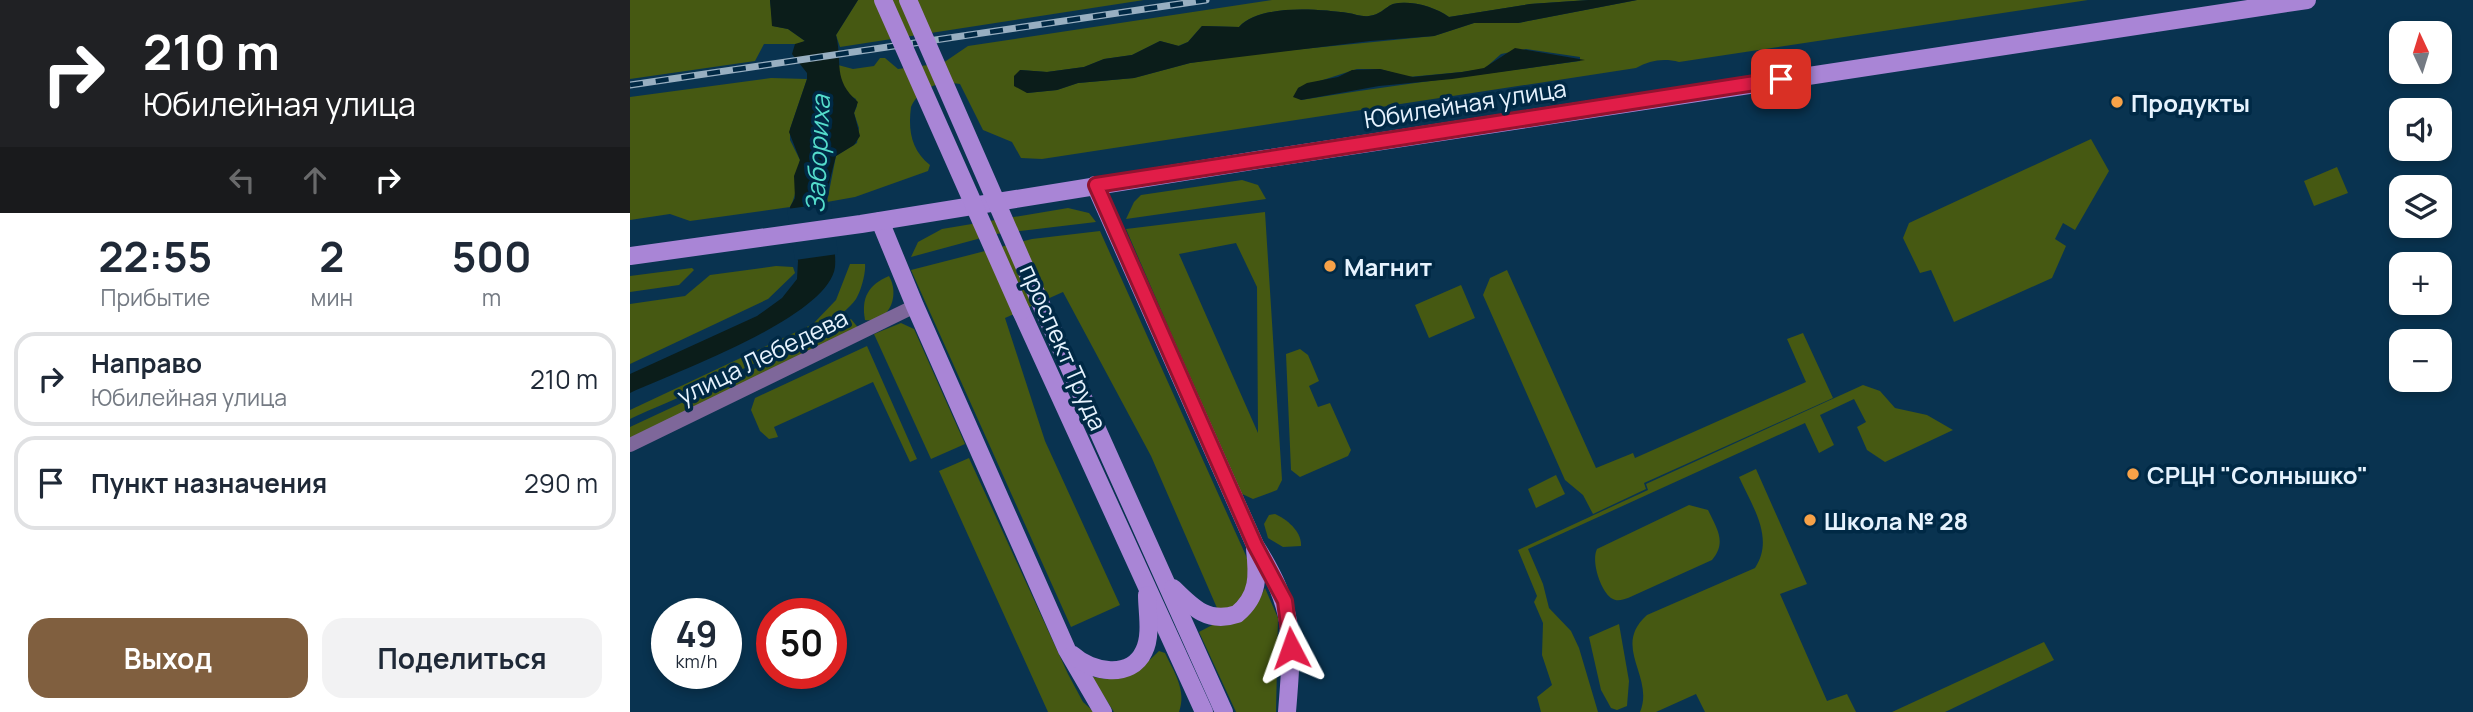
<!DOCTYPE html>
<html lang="ru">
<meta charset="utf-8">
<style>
:root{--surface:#fff;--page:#f2f2f3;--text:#1f2937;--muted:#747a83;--line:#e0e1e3;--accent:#805f3f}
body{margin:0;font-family:Manrope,sans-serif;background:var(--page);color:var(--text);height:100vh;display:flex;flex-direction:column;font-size:26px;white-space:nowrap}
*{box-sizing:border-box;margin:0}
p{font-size:23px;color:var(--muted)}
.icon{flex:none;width:38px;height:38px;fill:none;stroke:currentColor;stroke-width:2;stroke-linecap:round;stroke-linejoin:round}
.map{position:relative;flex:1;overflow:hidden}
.drawer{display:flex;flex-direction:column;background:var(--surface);width:630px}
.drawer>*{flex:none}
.guide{background:#202124;color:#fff;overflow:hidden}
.needle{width:46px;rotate:356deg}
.fabs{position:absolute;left:1759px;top:21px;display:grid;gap:14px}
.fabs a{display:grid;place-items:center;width:63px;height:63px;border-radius:14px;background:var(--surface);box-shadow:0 4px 10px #0003;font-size:35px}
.speed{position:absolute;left:21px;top:598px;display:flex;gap:14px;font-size:35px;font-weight:700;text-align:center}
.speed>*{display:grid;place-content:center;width:91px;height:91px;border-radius:50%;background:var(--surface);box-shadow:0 4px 10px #0003;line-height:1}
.speed small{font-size:18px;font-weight:400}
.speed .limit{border:10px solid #d22;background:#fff;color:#111}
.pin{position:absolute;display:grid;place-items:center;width:60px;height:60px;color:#fff;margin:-30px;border-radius:14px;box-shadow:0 4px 10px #0006}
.me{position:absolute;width:77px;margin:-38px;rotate:356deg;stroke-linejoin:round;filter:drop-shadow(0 0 5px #0008)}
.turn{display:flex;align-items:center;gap:24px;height:147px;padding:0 28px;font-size:32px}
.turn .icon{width:91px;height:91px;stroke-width:2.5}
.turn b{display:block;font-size:49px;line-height:60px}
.lanes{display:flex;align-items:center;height:66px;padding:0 28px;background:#0003;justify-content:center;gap:35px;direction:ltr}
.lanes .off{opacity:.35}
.eta{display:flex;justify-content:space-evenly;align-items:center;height:119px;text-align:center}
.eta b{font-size:42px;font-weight:700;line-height:49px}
.primary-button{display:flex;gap:14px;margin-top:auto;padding:14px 28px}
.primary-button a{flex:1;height:80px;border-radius:21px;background:var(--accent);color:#fff;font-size:28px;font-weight:700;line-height:80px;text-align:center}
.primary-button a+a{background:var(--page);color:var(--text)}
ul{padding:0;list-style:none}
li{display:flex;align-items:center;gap:21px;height:94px;margin:0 14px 10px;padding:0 14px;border:4px solid var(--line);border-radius:21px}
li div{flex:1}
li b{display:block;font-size:26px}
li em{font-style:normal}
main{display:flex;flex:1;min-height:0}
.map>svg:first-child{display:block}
.green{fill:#465912;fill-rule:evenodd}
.water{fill:#0b1d1a}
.pier{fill:#093350}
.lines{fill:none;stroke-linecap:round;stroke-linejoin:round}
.street{stroke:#7e679a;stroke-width:14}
.secondary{stroke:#a985d6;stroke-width:18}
.rail-casing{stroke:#98afc1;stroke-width:7}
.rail{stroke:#002945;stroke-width:4.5;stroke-dasharray:13;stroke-linecap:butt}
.secondary-bridge{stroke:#a985d6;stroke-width:18}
.route-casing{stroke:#92132f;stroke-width:18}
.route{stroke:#e11d48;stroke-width:12}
.poi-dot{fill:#f7a248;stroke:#002945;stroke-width:2.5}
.labels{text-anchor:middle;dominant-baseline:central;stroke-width:7;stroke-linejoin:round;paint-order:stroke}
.poi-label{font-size:24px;font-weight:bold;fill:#e6f3fe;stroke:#002945;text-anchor:start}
.street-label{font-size:24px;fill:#e6f3fe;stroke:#002945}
.water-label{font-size:26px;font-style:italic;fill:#54dccb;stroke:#002945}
</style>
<main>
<section class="drawer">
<div class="guide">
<div class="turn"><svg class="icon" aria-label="right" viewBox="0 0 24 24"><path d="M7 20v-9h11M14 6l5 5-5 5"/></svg><div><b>210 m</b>Юбилейная улица</div></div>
<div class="lanes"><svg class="icon off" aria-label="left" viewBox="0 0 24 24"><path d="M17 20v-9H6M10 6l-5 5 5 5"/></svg><svg class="icon off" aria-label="ahead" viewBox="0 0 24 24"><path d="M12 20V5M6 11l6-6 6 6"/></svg><svg class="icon" aria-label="right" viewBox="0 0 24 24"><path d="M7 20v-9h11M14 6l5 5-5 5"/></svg></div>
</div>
<div class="eta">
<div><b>22:55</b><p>Прибытие</p></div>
<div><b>2</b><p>мин</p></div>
<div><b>500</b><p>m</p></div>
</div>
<ul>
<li><svg class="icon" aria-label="right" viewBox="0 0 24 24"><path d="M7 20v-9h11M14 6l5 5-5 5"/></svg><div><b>Направо</b><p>Юбилейная улица</p></div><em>210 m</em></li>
<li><svg class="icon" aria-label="arrive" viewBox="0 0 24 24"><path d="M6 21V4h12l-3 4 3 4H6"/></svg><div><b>Пункт назначения</b></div><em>290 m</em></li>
</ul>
<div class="primary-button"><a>Выход</a><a>Поделиться</a></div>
</section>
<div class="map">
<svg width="1843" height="712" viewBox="0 0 1843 712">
<rect width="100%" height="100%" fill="#093350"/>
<g class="green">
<polygon points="0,0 140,0 143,26 158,29 175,41 168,44 134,44 125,61 0,79"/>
<polygon points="228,0 514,0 210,47 206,35"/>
<path d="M642 0H959L900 4 819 17C805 7 781 0 763 4 754 8 750 15 739 16 731 17 725 14 718 13 689 9 629 4 609 27L572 26 558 42 548 46 530 41 502 55 474 59 454 67 417 72 390 70 397 93 427 90 448 83 504 78 560 63 612 55 804 36 844 23H888L1007 0H1458L1049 62C1034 58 1020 60 1006 68L412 159 391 158 382 142 353 130 330 84C310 80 290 87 281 107 278 130 281 150 300 165L298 171 225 197 197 202 206 156 227 143 229 128 224 113 227 106 226 99C214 93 207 78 208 65L223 69 244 66 250 58H255L268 69 313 63 338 46ZM896 49 950 57V61C857 74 764 85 671 100L668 88 727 69H750L778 77 832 72 854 69 871 54Z"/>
<path d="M141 78 177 79 160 129V140L170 160C166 175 168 194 160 207L60 221 40 214 0 220V97Z"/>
<polygon points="1461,139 1479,171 1445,230 1433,223 1425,239 1436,246 1422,278 1324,322 1301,270 1290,273 1273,238 1279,223"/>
<polygon points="1707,167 1718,193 1684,206 1674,181"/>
<polygon points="612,180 628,185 636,199 496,219 504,202 511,195"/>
<polygon points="438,208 459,213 466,222 366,234 281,257 288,242 312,229"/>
<path d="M635 212 652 480 647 490 623 499 610 493 496 229ZM606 243 627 287 628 433 549 254Z"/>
<path d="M470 231 617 558C623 581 617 595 601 610L587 608 521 456 433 292 375 318 415 441 490 605 441 627 281 270 402 239Z"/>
<path d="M220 264H235C236 273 231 291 226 299 198 339 49 396 0 419V410L183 324 206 300Z"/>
<polygon points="146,266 163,267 165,273 138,299 0,364 0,304 55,296 80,275"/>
<polygon points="62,268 64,270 49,285 0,292 0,276"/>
<polygon points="877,270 966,468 1003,453 1005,458 1176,382 1157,339 1173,333 1203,398 1014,483 1016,489 963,514 953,495 935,480 853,295 860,278"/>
<path d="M259 276C270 295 260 323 235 320 231 298 238 285 259 276Z"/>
<polygon points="831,285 845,318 799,338 785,305"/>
<polygon points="221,319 230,330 0,439 0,427 178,344"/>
<polygon points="271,323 284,329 335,444 301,459 244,334"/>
<polygon points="237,346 287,459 280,462 243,382 144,427 148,437 139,439 130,431 121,410 125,398"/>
<polygon points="670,349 678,355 689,381 679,386 688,407 700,403 721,450 718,456 670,477 661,470 656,354"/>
<polygon points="1233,385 1250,391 1265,408 1297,415 1323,430 1255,462 1237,450 1227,427 1236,422 1224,399 1190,415 1204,445 1189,453 1175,423 898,549 913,584 919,608 941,631 949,648 968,712 911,712 907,697 922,685 912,655 913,623 904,602 907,596 888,550 1018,490 1016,484"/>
<polygon points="339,458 438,674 453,702 464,712 418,712 309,471"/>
<path d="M1126 469 1177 584 1150 594 1197 701 1217 694 1226 712H1075L1066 694 1026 712H1010C1025 676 981 647 1017 615L1125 568C1145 538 1122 506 1109 477Z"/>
<polygon points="926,475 935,494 906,508 898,489"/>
<path d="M1059 505 1078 510C1087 529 1097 542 1082 560L998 598C992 600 987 602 981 598 970 589 961 561 967 549Z"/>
<path d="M645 514C657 519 672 532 671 546L653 547 638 538 634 524 639 515Z"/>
<polygon points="635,588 648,618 646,712 606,712 569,632 628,601"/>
<polygon points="989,624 999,681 997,706 987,710 981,708 971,690 959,637"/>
<polygon points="1414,642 1424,660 1315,712 1262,712"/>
<path d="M529 651 535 653C544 672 557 691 549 712H484L461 676C489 685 510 670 529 651Z"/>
</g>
<g class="water">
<path d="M140 0H228L206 35C213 64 202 79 228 102L224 113 230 136 224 145 206 156C203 167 198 186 197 197 196 220 207 244 205 267 199 317 45 372 0 393V374L127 316 152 298 167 279 168 261 160 207 165 198 164 176 170 160 159 132 177 79V73L162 54 165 44 175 41 158 29 142 26Z"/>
<path d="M959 0H1007L888 23H844L804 36 740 41 560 63 504 78 448 83 427 90 397 93 384 86V76L390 70 417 72 454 67 474 59 502 55 530 41 549 46 558 42 572 26 609 27C630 4 688 9 718 13 725 14 731 17 739 16 750 15 754 8 763 4 781 0 805 7 819 17L900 4Z"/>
<polygon points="885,48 955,60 822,79 749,86 671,100 663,97 668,88 677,83 708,77 722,70 750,69 783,77 832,72 854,68"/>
</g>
<polygon class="pier" points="201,203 208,254 165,260 157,209"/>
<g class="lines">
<polyline class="street" points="0,445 285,306"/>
<g class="secondary">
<path d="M465 185 625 545C666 610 663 638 657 712"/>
<polyline points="250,221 285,306 437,650 473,712"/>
<polyline points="0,256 231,224 634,159 1677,0"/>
<polyline points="410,302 594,712"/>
<polyline points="391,311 574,712"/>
<path d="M543 588C562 607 578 624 607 614 629 596 628 575 625 549"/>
<path d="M443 655C461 672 501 680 514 651 522 635 517 612 517 595"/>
</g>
<defs>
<polyline id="rail" points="0,85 576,0"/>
</defs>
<use href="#rail" class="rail-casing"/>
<use href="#rail" class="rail"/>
<g class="secondary-bridge">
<polyline points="253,0 391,311"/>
<polyline points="278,0 410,302"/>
</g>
</g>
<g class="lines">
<defs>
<polyline id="route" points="661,648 655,601 625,545 466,185 1151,79"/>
</defs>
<use href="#route" class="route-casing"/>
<use href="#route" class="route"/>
</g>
<g class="poi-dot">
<circle cx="1487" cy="102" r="7"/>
<circle cx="700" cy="266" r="7"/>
<circle cx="1503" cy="474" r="7"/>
<circle cx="1180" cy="520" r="7"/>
</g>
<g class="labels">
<g class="poi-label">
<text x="1501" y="102">Продукты</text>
<text x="714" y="266">Магнит</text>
<text x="1517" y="474">СРЦН "Солнышко"</text>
<text x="1194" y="520">Школа № 28</text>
</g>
<g class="street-label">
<text transform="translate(835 103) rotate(-9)">Юбилейная улица</text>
<text transform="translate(434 347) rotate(66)">проспект Труда</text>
<text transform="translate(132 356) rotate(-26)">улица Лебедева</text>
</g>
<g class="water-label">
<text transform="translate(187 154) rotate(-87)">Забориха</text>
</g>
</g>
</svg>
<div class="fabs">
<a><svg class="needle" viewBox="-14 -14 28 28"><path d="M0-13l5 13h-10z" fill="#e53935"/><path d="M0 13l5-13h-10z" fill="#747a83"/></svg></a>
<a><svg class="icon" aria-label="sound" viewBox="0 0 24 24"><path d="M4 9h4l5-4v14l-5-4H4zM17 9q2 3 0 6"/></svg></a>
<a><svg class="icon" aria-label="layers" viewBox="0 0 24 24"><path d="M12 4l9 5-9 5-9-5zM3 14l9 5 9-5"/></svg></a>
<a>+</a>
<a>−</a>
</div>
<div class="speed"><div>49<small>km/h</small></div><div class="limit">50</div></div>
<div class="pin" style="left:1151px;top:79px;background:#d93025"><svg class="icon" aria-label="arrive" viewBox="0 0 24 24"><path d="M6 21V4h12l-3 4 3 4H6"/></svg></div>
<svg class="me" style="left:661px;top:648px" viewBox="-20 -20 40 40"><path d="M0-17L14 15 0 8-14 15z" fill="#e11d48" stroke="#fff" stroke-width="4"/></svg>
</div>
</main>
